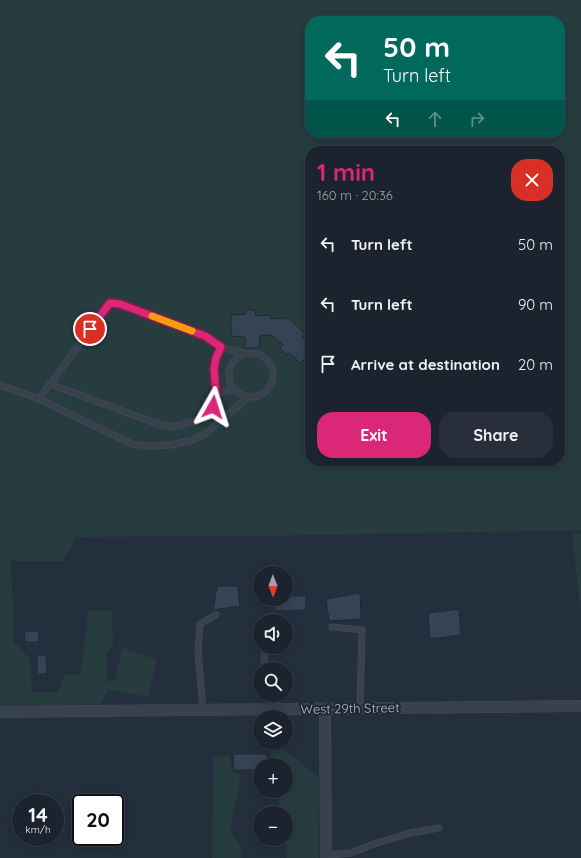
<!DOCTYPE html>
<meta charset="utf-8">
<style>
:root{--surface:#1b232e;--page:#282f3a;--text:#f1f3f6;--muted:#a0a4aa;--line:#39404a;--accent:#db2777}
body{margin:0;font-family:Quicksand,sans-serif;background:var(--page);color:var(--text);height:100vh;display:flex;flex-direction:column;font-size:15px;white-space:nowrap}
*{box-sizing:border-box;margin:0}
p{font-size:13px;color:var(--muted)}
.icon{flex:none;width:22px;height:22px;fill:none;stroke:currentColor;stroke-width:2;stroke-linecap:round;stroke-linejoin:round}
.map{position:relative;flex:1;overflow:hidden}
.panel{position:absolute;left:305px;top:146px;width:260px;height:320px;display:flex;flex-direction:column;background:var(--surface);border-radius:16px;box-shadow:0 2px 10px #0003,0 0 0 1px var(--line)}
.panel>*{flex:none}
.guide{position:absolute;left:305px;top:16px;width:260px;height:122px;border-radius:16px;box-shadow:0 2px 10px #0003,0 0 0 1px var(--line);background:#00695c;color:#fff;overflow:hidden}
.needle{width:26px;rotate:179deg}
.buttons{position:absolute;left:253px;top:566px;display:grid;gap:8px}
.buttons a{display:grid;place-items:center;width:40px;height:40px;border-radius:50%;background:var(--surface);box-shadow:0 2px 10px #0003,0 0 0 1px var(--line);font-size:20px}
.speed{position:absolute;left:12px;top:794px;display:flex;gap:8px;font-size:20px;font-weight:700;text-align:center}
.speed>*{display:grid;place-content:center;width:52px;height:52px;border-radius:50%;background:var(--surface);box-shadow:0 2px 10px #0003,0 0 0 1px var(--line);line-height:1}
.speed small{font-size:10px;font-weight:400}
.speed .limit{border:2px solid #111;border-radius:6px;background:#fff;color:#111}
.pin{position:absolute;display:grid;place-items:center;width:34px;height:34px;color:#fff;margin:-17px;border:2px solid #fff;border-radius:50%;box-shadow:0 1px 4px #0007}
.me{position:absolute;width:44px;margin:-22px;rotate:6deg;stroke-linejoin:round;filter:drop-shadow(0 0 3px #0008)}
.turn{display:flex;align-items:center;gap:14px;height:84px;padding:0 12px;font-size:18px}
.turn .icon{width:52px;height:52px;stroke-width:2.5}
.turn b{display:block;font-size:28px;line-height:34px}
.lanes{display:flex;align-items:center;height:38px;padding:0 12px;background:#0003;justify-content:center;gap:20px;direction:ltr}
.lanes .off{opacity:.35}
.round{display:grid;place-items:center;flex:none;width:42px;height:42px;border-radius:16px;background:var(--page)}
.head{display:flex;align-items:center;justify-content:space-between;height:68px;padding:0 12px}
h1{font-size:24px;font-weight:700;line-height:30px;color:var(--accent)}
.button{display:flex;gap:8px;margin-top:auto;padding:8px 12px}
.button a{flex:1;height:46px;border-radius:16px;background:var(--accent);color:#fff;font-size:16px;font-weight:700;line-height:46px;text-align:center}
.button a+a{background:var(--page);color:var(--text)}
ul{padding:0;list-style:none}
li{display:flex;align-items:center;gap:12px;height:60px;padding:0 12px}
li div{flex:1}
li b{display:block;font-size:15px}
li em{font-style:normal}
.map>svg:first-child{display:block}
.green{fill:#263c3f;fill-rule:evenodd}
.building{fill:#364354;stroke:#1f2835}
.lines{fill:none;stroke-linecap:round;stroke-linejoin:round}
.service-casing{stroke:#414a57;stroke-width:7}
.minor-casing{stroke:#414a57;stroke-width:12}
.service{stroke:#38414e;stroke-width:5.5}
.minor{stroke:#38414e;stroke-width:11}
.route-casing{stroke:#8e194d;stroke-width:10}
.route{stroke:#db2777;stroke-width:7}
.slow{stroke:#f59e0b;stroke-width:7}
.labels{text-anchor:middle;dominant-baseline:central;stroke-width:4;stroke-linejoin:round;paint-order:stroke}
.street-label{font-size:13px;fill:#b4bcc9;stroke:#1d2633}
</style>
<div class="map">
<svg width="581" height="858" viewBox="0 0 581 858">
<rect width="100%" height="100%" fill="#242f3e"/>
<g class="green">
<path d="M0 0H581V530L263 536 76 537 63 561H11L14 642 30 659 32 692H58L64 675 81 674 88 611H112L113 645 107 653 106 681H115L122 648 156 659 149 697 109 690 100 704 0 706ZM310 21H560V133H310ZM310 151H560V461H310Z"/>
<polygon points="581,533 581,614 572,534"/>
<polygon points="279,746 318,777 319,858 287,858 285,839 286,839 286,813 281,813 278,797 268,791 286,791 286,765 270,765 271,748"/>
<polygon points="230,756 232,771 240,775 239,785 230,832 240,847 242,858 212,858 213,757"/>
</g>
<g class="building">
<polygon points="246,310 255,310 256,316 270,315 270,318 286,319 288,317 305,334 302,337 310,344 310,355 300,363 290,353 287,355 280,349 283,345 271,335 260,336 259,348 245,348 245,337 231,336 231,315 246,314"/>
<polygon points="217,586 238,586 240,606 213,610"/>
<polygon points="360,593 361,619 329,621 326,599"/>
<polygon points="286,596 306,596 306,610 275,611 274,599 286,599"/>
<polygon points="459,609 461,635 430,639 428,613"/>
<polygon points="24,631 39,631 39,642 25,642"/>
<polygon points="37,655 46,655 47,674 37,674"/>
<polygon points="233,754 267,754 268,765 260,765 260,770 234,770"/>
</g>
<g class="lines">
<defs>
<g id="service">
<circle cx="251" cy="375" r="22"/>
<polyline points="50,384 155,423 170,427 179,425 196,421 206,415 213,407 216,392 214,369 216,358 221,347"/>
<polyline points="0,385 39,399 132,444 150,446 171,445 190,441 207,433 248,397"/>
<polyline points="216,392 223,392 234,389"/>
<polyline points="39,399 110,303 120,304 205,336 221,347 244,353"/>
<polyline points="274,621 275,619"/>
<polyline points="332,627 362,630 360,708"/>
<polyline points="265,647 264,660 267,669"/>
<polyline points="274,695 278,709"/>
<polyline points="203,710 198,651 200,624 216,615"/>
<polyline points="326,855 351,853 374,844 410,833 439,828"/>
</g>
<g id="minor">
<polyline points="325,709 326,858"/>
<polyline points="0,712 581,706"/>
</g>
</defs>
<use href="#service" class="service-casing"/>
<use href="#minor" class="minor-casing"/>
<use href="#service" class="service"/>
<use href="#minor" class="minor"/>
</g>
<g class="lines">
<defs>
<polyline id="route" points="90,329 110,303 120,304 205,336 221,347 216,358 214,369 216,392 213,407"/>
</defs>
<use href="#route" class="route-casing"/>
<use href="#route" class="route"/>
<polyline class="slow" points="152,316 192,331"/>
</g>
<g class="labels">
<g class="street-label">
<text transform="translate(350 708) rotate(-1)">West 29th Street</text>
</g>
</g>
</svg>
<div class="buttons">
<a><svg class="needle" viewBox="-14 -14 28 28"><path d="M0-13l5 13h-10z" fill="#e53935"/><path d="M0 13l5-13h-10z" fill="#a0a4aa"/></svg></a>
<a><svg class="icon" aria-label="sound" viewBox="0 0 24 24"><path d="M4 9h4l5-4v14l-5-4H4zM17 9q2 3 0 6"/></svg></a>
<a><svg class="icon" aria-label="search" viewBox="0 0 24 24"><circle cx="10" cy="10" r="6"/><path d="M15 15l6 6"/></svg></a>
<a><svg class="icon" aria-label="layers" viewBox="0 0 24 24"><path d="M12 4l9 5-9 5-9-5zM3 14l9 5 9-5"/></svg></a>
<a>+</a>
<a>−</a>
</div>
<div class="speed"><div>14<small>km/h</small></div><div class="limit">20</div></div>
<div class="pin" style="left:90px;top:329px;background:#d93025"><svg class="icon" aria-label="arrive" viewBox="0 0 24 24"><path d="M6 21V4h12l-3 4 3 4H6"/></svg></div>
<svg class="me" style="left:213px;top:407px" viewBox="-20 -20 40 40"><path d="M0-17L14 15 0 8-14 15z" fill="#db2777" stroke="#fff" stroke-width="4"/></svg>
<div class="guide">
<div class="turn"><svg class="icon" aria-label="left" viewBox="0 0 24 24"><path d="M17 20v-9H6M10 6l-5 5 5 5"/></svg><div><b>50 m</b>Turn left</div></div>
<div class="lanes"><svg class="icon" aria-label="left" viewBox="0 0 24 24"><path d="M17 20v-9H6M10 6l-5 5 5 5"/></svg><svg class="icon off" aria-label="ahead" viewBox="0 0 24 24"><path d="M12 20V5M6 11l6-6 6 6"/></svg><svg class="icon off" aria-label="right" viewBox="0 0 24 24"><path d="M7 20v-9h11M14 6l5 5-5 5"/></svg></div>
</div>
<section class="panel">
<div class="head"><div><h1>1 min</h1><p>160 m · 20:36</p></div><a class="round" style="background:#d93025;color:#fff"><svg class="icon" aria-label="close" viewBox="0 0 24 24"><path d="M6 6l12 12M18 6L6 18"/></svg></a></div>
<ul>
<li><svg class="icon" aria-label="left" viewBox="0 0 24 24"><path d="M17 20v-9H6M10 6l-5 5 5 5"/></svg><div><b>Turn left</b></div><em>50 m</em></li>
<li><svg class="icon" aria-label="left" viewBox="0 0 24 24"><path d="M17 20v-9H6M10 6l-5 5 5 5"/></svg><div><b>Turn left</b></div><em>90 m</em></li>
<li><svg class="icon" aria-label="arrive" viewBox="0 0 24 24"><path d="M6 21V4h12l-3 4 3 4H6"/></svg><div><b>Arrive at destination</b></div><em>20 m</em></li>
</ul>
<div class="button"><a>Exit</a><a>Share</a></div>
</section>
</div>
